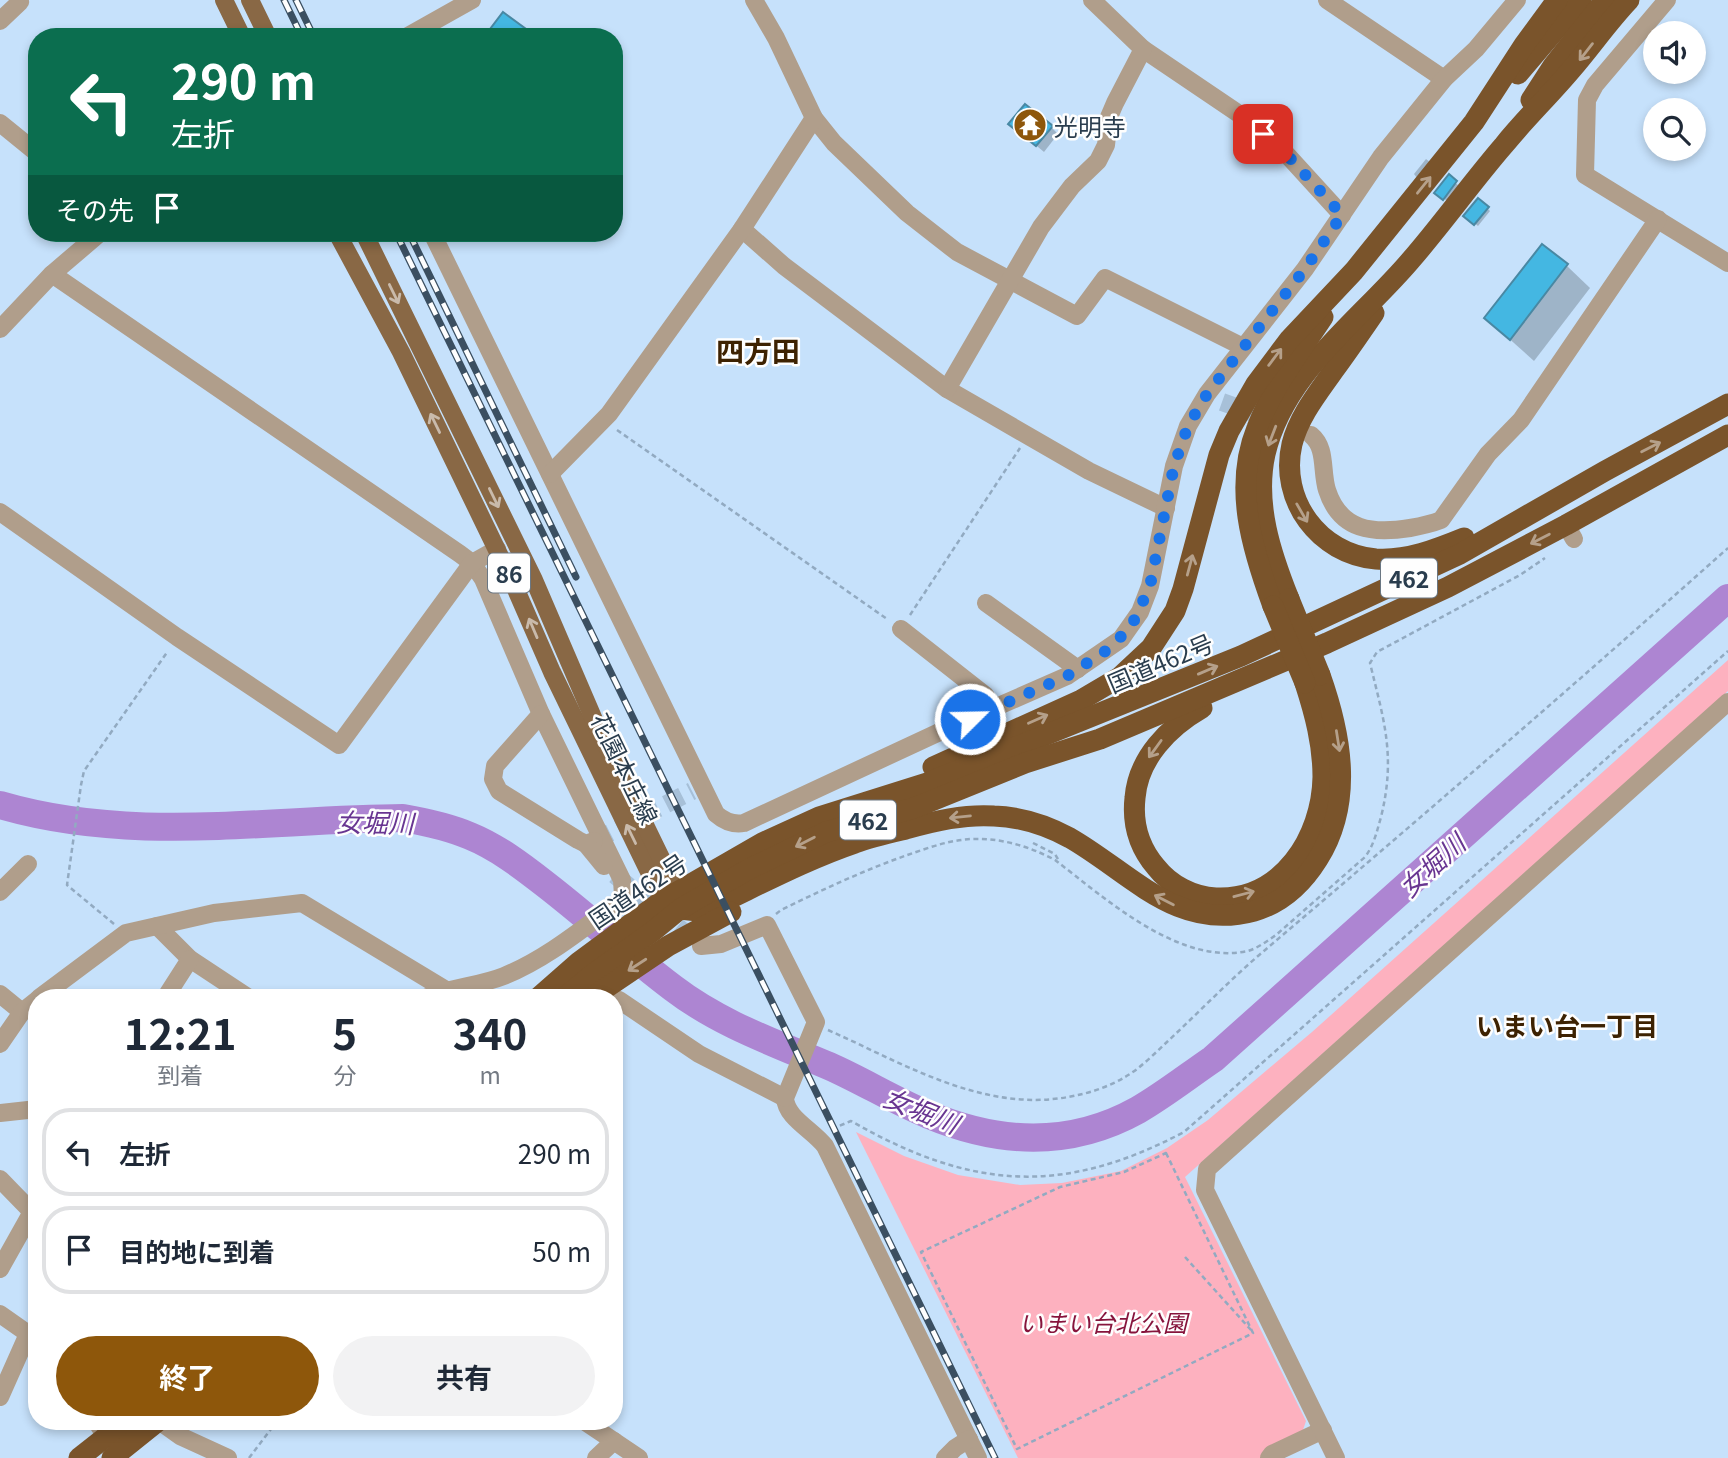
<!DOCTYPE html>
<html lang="ja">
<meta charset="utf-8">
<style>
:root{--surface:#fff;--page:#f2f2f3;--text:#1f2937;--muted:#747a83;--line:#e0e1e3;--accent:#8e570b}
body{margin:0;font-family:Georgia,"Noto Sans JP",serif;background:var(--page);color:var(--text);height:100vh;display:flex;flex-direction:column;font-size:26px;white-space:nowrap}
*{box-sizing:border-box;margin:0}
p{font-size:23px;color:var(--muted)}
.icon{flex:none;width:38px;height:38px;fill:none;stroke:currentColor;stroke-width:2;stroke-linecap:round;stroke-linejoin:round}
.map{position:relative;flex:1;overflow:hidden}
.drawer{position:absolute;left:28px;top:989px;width:595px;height:441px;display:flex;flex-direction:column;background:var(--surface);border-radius:28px;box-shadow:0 4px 10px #0003}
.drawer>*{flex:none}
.banner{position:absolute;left:28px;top:28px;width:595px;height:214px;border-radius:28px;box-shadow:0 4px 10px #0003;background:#0b6e4f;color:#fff;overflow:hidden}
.fabs{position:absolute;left:1643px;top:21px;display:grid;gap:14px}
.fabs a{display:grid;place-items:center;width:63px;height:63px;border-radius:50%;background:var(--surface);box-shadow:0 4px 10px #0003;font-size:35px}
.pin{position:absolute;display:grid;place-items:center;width:60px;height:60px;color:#fff;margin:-30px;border-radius:14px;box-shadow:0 4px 10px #0006}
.me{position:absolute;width:77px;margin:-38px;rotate:67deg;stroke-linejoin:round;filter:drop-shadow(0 0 5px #0008)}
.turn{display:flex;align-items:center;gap:24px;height:147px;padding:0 28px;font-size:32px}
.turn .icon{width:91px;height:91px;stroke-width:2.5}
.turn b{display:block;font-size:49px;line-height:60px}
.then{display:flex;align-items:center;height:66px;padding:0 28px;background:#0003;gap:14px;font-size:26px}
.eta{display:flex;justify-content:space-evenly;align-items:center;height:119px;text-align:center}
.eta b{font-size:42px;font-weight:700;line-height:49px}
.cta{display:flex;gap:14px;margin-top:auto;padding:14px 28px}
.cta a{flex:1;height:80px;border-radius:42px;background:var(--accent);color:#fff;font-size:28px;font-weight:700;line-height:80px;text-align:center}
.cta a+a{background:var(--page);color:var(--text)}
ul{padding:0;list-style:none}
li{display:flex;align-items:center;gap:21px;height:88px;margin:0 14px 10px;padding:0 14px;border:4px solid var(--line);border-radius:28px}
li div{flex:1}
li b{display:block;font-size:26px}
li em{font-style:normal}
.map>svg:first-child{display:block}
.green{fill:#fdb1bf}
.shadow{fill:#0003}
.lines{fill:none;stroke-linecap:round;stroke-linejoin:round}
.river{stroke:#ad85d2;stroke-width:28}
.building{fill:#44b7e2;stroke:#4988a3;stroke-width:2}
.minor-tunnel{stroke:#a7c0d8;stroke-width:18;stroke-dasharray:18 9;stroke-linecap:butt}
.path{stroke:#92aac1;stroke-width:2.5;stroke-dasharray:5 3.5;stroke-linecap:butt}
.minor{stroke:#b09e8b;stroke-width:18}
.major{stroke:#896845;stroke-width:18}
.highway{stroke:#7a542b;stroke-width:21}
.rail-casing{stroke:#3b4f61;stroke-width:7}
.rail{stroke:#fefefe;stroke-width:4.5;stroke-dasharray:13;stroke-linecap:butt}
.highway-bridge{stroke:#7a542b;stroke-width:21}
.oneway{stroke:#b5a08a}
.oneway2{stroke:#c9baab}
.route{stroke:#1a73e8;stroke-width:12;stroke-dasharray:0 21.6}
.labels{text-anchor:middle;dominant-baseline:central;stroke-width:5;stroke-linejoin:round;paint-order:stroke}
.shield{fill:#fefefe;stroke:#6a7783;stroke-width:2}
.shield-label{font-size:23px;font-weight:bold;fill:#2a3d4e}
.poi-label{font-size:24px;fill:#2a3d4e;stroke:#fefefe;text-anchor:start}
.street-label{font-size:24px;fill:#2a3d4e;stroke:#fefefe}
.park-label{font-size:24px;font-style:italic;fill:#86143c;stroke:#fefefe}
.water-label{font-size:26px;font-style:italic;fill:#683591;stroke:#fefefe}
.neighbourhood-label{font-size:26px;font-weight:bold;fill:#3d2202;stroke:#fefefe}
.quarter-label{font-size:28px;font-weight:bold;fill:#3d2202;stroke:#fefefe}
</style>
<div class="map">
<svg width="1728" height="1458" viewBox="0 0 1728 1458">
<rect width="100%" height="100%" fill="#c6e1fb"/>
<polygon class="green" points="1728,660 1728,691 1185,1177 1306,1421 1302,1433 1262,1458 1018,1458 856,1132 904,1156 958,1175 1020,1185 1062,1183 1121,1171 1167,1148 1208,1120 1312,1032"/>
<g class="shadow">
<polygon points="1051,127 1058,134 1044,152 1018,130"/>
<polygon points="1426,159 1430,162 1417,178 1414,174"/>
<polygon points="1449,177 1459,186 1447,201 1436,192"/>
<polygon points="1478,200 1490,211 1478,226 1466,216"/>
<polygon points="1542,246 1567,266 1590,288 1534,361 1486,318"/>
</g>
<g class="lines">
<path class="river" d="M0 805C133 844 267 819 403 818 426 822 449 827 470 836 497 847 522 866 545 884 589 918 629 955 673 988 720 1024 775 1043 829 1066 863 1081 895 1101 929 1115 999 1144 1070 1148 1138 1110 1164 1095 1188 1076 1213 1059L1728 598"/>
</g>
<g class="building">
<polygon points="503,12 537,37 484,37"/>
<polygon points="1025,104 1053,126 1036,146 1008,124"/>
<polygon points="1449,174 1457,181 1443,200 1434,193"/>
<polygon points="1478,198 1489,207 1474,225 1463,216"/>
<polygon points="1542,244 1568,264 1510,340 1484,318"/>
</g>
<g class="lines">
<g class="minor-tunnel">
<polyline points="1222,402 1275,421"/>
<polyline points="594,841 692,791"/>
<polyline points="615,875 696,942"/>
</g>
<g class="path">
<polyline points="617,430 887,619"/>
<polyline points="910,615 1020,448"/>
<polyline points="1033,843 1055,854 1059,861"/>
<path d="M776 914 781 910C820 891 858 873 899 858 922 850 947 840 972 839 1001 838 1029 846 1055 860 1105 898 1179 966 1248 951 1258 948 1267 941 1276 935L1365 857C1374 845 1377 831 1381 817 1396 756 1384 721 1370 663L1377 652 1520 575 1545 558"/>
<polyline points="114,924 67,885 81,785 84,771 168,651"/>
<path d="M828 1030C907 1065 988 1116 1078 1095 1093 1092 1112 1085 1125 1077 1141 1068 1155 1053 1168 1041 1198 1013 1227 983 1258 956 1416 822 1573 686 1728 548"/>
<path d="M832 1129 851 1121C970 1189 1061 1197 1184 1132L1728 651"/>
<polygon points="1166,1153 1253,1333 1017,1449 921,1252 1060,1187 1124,1172"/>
<polyline points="1185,1257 1251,1330"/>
<polyline points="249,1458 277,1421"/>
</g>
<g class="minor">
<polyline points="754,0 776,38 814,118 834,143 907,213 957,252 1077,316 1105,278 1243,347"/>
<polyline points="1327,0 1444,79"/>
<polyline points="1667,0 1595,85 1587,100 1585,175 1728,263"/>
<polyline points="0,21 20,2 19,0"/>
<polyline points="406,37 472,0"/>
<polyline points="1143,49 1248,120 1279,146 1342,215"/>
<polyline points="0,123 37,153"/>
<polyline points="742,229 784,266 947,389 1089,471 1166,508"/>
<path d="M432 233 716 814C724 821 733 825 744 823L946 729 1067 676 1121 639 1140 612 1150 586 1174 466 1188 426 1207 394 1305 269 1381 157 1444 79 1476 49 1517 0"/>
<path d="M52 274 460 554 472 563 483 579 541 714 622 880 623 896 619 902C582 929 546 959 504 976 479 986 451 987 425 998"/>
<polyline points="0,329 52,274 100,233"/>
<polyline points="947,389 1041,227 1072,186 1098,161 1106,145 1109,117 1115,103 1143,49 1092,0"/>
<path d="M1311 435C1327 448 1321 471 1327 490 1340 531 1373 534 1410 528 1421 526 1431 524 1441 520L1488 454 1521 420 1658 219"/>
<polyline points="550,474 609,414 742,229 814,118"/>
<polyline points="0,512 177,637 339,745 472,563 497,549"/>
<polyline points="1566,525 1574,539"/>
<polyline points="986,603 1078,669"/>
<polyline points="901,629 985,695 993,708"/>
<polyline points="541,714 495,766 493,779 499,791 578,840 586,844 594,841"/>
<polyline points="586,844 604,866"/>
<polyline points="0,892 28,864"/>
<polyline points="157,926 190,959 249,998"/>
<path d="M701 946 721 944 767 925 816 1022 785 1098C786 1118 813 1130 825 1146L978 1458"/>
<polyline points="0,994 22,1012"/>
<polyline points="39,998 126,933 214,913 302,903 446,990"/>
<polyline points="165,998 190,959"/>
<polyline points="614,1004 619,1000 699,1054 785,1098"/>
<polyline points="0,1044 22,1012 37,1000"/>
<polyline points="0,1113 37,1109"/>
<polyline points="0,1179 32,1212"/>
<polyline points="0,1269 37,1203"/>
<polyline points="0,1314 37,1340"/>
<polyline points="0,1397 28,1334"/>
<polyline points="96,1421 107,1438"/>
<polyline points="159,1421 180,1436 228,1458"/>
<polyline points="584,1421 639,1458"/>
<polyline points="596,1458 614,1441"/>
<polyline points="945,1458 955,1448 969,1439"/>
<polyline points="1269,1458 1272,1454 1323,1430"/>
<polyline points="1336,1458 1205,1190 1207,1169 1728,702"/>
</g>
<g class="major">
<polyline points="224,0 242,37"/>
<polyline points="250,0 268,37"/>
<polyline points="337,233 401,352 514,585 552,672 653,880 663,900 674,905"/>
<polyline points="364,233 534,580 595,722 677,891 680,905"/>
</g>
<g class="highway">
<polyline points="1518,74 1581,0"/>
<polyline points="1531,100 1553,66 1605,0"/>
<path d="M1374 313C1361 332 1348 351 1334 370 1318 393 1299 416 1292 444 1279 500 1319 554 1376 559 1407 561 1437 549 1464 538"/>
<path d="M1289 599C1271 554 1254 504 1265 454 1284 373 1359 321 1410 261 1443 223 1472 182 1504 145 1525 119 1550 95 1571 70 1591 47 1608 22 1629 0"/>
<path d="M1273 606C1252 549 1233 487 1257 428 1272 388 1300 352 1323 317"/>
<path d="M1202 708C1169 727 1138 758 1135 798 1132 825 1139 847 1156 867 1170 885 1193 897 1216 898 1282 901 1322 837 1323 777 1323 744 1315 714 1305 683"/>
<polyline points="933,767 1081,700 1120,677 1151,648 1175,611 1183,589 1219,455 1229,431 1256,384 1289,340 1354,271 1474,122 1524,45 1557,0"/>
<path d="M680 909 698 911 710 908C757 886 805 860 855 843 871 837 889 833 906 829 935 821 964 814 994 816 1022 817 1046 825 1070 838 1131 873 1177 932 1254 911 1283 903 1303 883 1318 859 1354 802 1341 734 1320 675"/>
<polyline points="538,998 579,962 663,900 762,843 819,817 927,783 1241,656 1460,554 1605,471 1728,404"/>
<polyline points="564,998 593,974 652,932 680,909 749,869 826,832 914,808 1025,763 1100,739 1327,643 1448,587 1566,525 1728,435"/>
<polyline points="591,998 668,946 731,912"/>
<polyline points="79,1458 126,1421"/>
<polyline points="112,1458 158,1421"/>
</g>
<defs>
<g id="rail">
<polyline points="284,0 302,37"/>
<polyline points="296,0 314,37"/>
<polyline points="396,233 995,1458"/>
<polyline points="409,233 576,577"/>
</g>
</defs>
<use href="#rail" class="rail-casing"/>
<use href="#rail" class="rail"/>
<g class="highway-bridge">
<polyline points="1289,599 1320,675"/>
<polyline points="1273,606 1305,683"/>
</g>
</g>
<defs><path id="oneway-shaft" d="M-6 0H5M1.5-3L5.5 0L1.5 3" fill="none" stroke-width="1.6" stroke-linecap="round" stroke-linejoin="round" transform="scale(1.75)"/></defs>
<g class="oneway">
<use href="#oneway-shaft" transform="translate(1586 52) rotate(128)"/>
<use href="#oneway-shaft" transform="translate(1424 185) rotate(-51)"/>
<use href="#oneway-shaft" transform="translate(1275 357) rotate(-53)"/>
<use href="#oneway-shaft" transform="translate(1272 436) rotate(111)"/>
<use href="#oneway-shaft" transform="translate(1651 447) rotate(-27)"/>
<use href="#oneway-shaft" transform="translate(1302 513) rotate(60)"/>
<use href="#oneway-shaft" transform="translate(1540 539) rotate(153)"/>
<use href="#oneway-shaft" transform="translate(1190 565) rotate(-75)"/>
<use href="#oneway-shaft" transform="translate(1208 670) rotate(-23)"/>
<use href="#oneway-shaft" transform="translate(1038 719) rotate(-24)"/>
<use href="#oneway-shaft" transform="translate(1338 741) rotate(81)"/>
<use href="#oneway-shaft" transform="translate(1155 749) rotate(126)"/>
<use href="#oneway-shaft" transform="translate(960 817) rotate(174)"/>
<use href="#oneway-shaft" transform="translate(805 842) rotate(153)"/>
<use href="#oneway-shaft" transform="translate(1244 894) rotate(-15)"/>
<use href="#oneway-shaft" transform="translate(1164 900) rotate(-153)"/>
<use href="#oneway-shaft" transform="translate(637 965) rotate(147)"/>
</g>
<g class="oneway2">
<use href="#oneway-shaft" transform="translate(394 294) rotate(64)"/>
<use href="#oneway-shaft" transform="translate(435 423) rotate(-116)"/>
<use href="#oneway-shaft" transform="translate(494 498) rotate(64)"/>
<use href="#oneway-shaft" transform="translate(533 628) rotate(-113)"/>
<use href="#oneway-shaft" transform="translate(631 834) rotate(-116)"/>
</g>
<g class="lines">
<polyline class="route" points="970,719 1067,676 1107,650 1131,627 1150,586 1174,466 1188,426 1207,394 1305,269 1342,215 1279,146 1263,134"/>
</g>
<defs>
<symbol id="temple-disc" viewBox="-11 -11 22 22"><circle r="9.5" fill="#8e570b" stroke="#fefefe"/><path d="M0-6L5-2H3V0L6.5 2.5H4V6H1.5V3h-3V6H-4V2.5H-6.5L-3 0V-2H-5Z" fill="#fff"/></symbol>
</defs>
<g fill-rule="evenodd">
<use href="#temple-disc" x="1011" y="106" width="38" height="38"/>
</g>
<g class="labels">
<g class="shield">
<rect x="488" y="553.5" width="42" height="39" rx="5"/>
<rect x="1381" y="558.5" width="56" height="39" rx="5"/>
<rect x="840" y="800.5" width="56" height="39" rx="5"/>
</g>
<g class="shield-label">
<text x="509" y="573">86</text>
<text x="1409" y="578">462</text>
<text x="868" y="820">462</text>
</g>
<g class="poi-label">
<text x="1054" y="125">光明寺</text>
</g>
<g class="street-label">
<text transform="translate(1160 662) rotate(-23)">国道462号</text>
<text transform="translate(626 768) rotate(64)">花園本庄線</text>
<text transform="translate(637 890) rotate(-34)">国道462号</text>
</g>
<g class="park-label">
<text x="1103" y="1321">いまい台北公園</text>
</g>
<g class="water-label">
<text transform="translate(375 821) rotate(1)">女堀川</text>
<text transform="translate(1431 864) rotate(-42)">女堀川</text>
<text transform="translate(922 1109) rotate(22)">女堀川</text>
</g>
<g class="neighbourhood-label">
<text x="1567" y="1024">いまい台一丁目</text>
</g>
<g class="quarter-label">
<text x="758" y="350">四方田</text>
</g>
</g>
</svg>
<div class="fabs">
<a><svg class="icon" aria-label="sound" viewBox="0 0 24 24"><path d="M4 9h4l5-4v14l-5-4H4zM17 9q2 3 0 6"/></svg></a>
<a><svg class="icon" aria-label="search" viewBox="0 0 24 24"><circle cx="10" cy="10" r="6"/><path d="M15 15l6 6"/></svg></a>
</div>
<div class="pin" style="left:1263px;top:134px;background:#d93025"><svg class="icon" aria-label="arrive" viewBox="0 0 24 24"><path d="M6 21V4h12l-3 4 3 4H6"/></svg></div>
<svg class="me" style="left:970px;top:719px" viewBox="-20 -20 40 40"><circle r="17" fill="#1a73e8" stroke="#fff" stroke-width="3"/><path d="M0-11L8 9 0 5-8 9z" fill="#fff"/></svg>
<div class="banner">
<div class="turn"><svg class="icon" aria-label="left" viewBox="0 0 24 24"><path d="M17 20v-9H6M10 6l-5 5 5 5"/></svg><div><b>290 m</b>左折</div></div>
<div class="then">その先<svg class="icon" aria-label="arrive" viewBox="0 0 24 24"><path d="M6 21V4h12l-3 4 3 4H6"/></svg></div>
</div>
<section class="drawer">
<div class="eta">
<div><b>12:21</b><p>到着</p></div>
<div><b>5</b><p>分</p></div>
<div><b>340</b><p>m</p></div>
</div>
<ul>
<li><svg class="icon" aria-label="left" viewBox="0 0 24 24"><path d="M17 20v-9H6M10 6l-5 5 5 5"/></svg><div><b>左折</b></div><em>290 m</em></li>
<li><svg class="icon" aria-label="arrive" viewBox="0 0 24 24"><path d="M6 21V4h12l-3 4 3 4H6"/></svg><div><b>目的地に到着</b></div><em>50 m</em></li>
</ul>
<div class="cta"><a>終了</a><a>共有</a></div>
</section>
</div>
